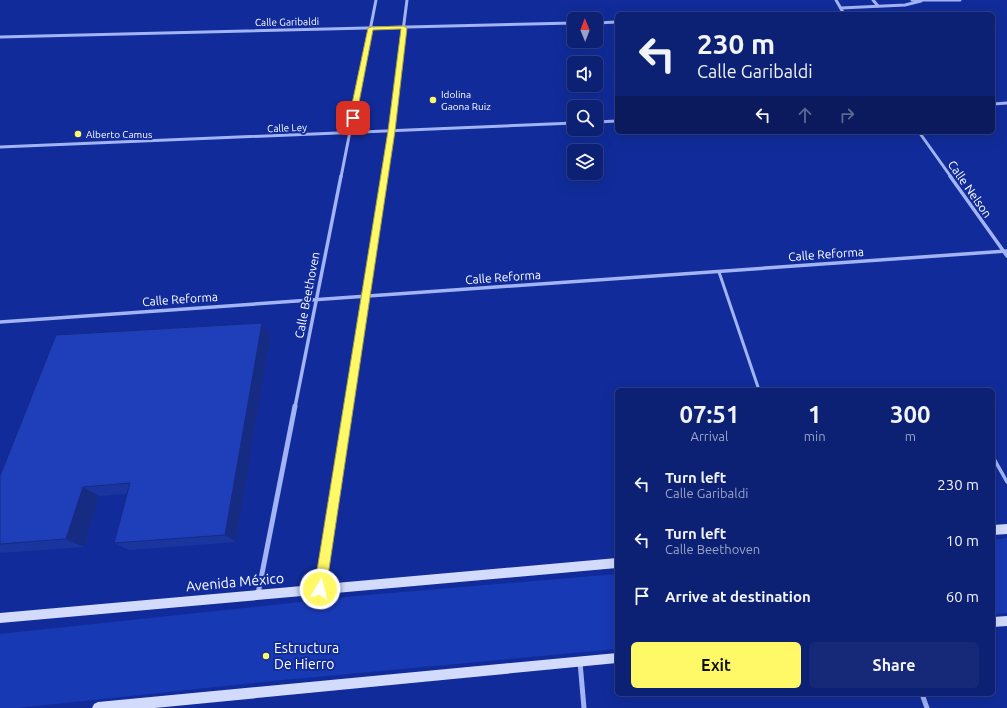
<!DOCTYPE html>
<meta charset="utf-8">
<style>
:root{--surface:#0d2174;--page:#162979;--text:#f1f3f6;--muted:#9aa3c5;--line:#2d3e86;--accent:#fff867}
body{margin:0;font-family:Ubuntu,sans-serif;background:var(--page);color:var(--text);height:100vh;display:flex;flex-direction:column;font-size:15px;white-space:nowrap}
*{box-sizing:border-box;margin:0}
p{font-size:13px;color:var(--muted)}
.icon{flex:none;width:22px;height:22px;fill:none;stroke:currentColor;stroke-width:2;stroke-linecap:round;stroke-linejoin:round}
.map{position:relative;flex:1;overflow:hidden}
.details{position:absolute;left:615px;top:388px;width:380px;height:308px;display:flex;flex-direction:column;background:var(--surface);border-radius:6px;box-shadow:0 4px 16px #0002,0 0 0 1px var(--line)}
.details>*{flex:none}
.guide{position:absolute;left:615px;top:12px;width:380px;height:122px;border-radius:6px;box-shadow:0 4px 16px #0002,0 0 0 1px var(--line);background:#0d2174;color:var(--text);overflow:hidden}
.needle{width:26px;rotate:359deg}
.tools{position:absolute;left:567px;top:12px;display:grid;gap:8px}
.tools a{display:grid;place-items:center;width:36px;height:36px;border-radius:6px;background:var(--surface);box-shadow:0 4px 16px #0002,0 0 0 1px var(--line);font-size:20px}
.pin{position:absolute;display:grid;place-items:center;width:34px;height:34px;color:#fff;margin:-17px;border-radius:8px;box-shadow:0 2px 6px #0006}
.me{position:absolute;width:44px;margin:-22px;rotate:8deg;stroke-linejoin:round;filter:drop-shadow(0 0 3px #0008)}
.turn{display:flex;align-items:center;gap:14px;height:84px;padding:0 16px;font-size:18px}
.turn .icon{width:52px;height:52px;stroke-width:2.5}
.turn b{display:block;font-size:28px;line-height:34px}
.lanes{display:flex;align-items:center;height:38px;padding:0 16px;background:#0003;justify-content:center;gap:20px;direction:ltr}
.lanes .off{opacity:.35}
.eta{display:flex;justify-content:space-evenly;align-items:center;height:68px;text-align:center}
.eta b{font-size:24px;font-weight:700;line-height:28px}
.button{display:flex;gap:8px;margin-top:auto;padding:8px 16px}
.button a{flex:1;height:46px;border-radius:6px;background:var(--accent);color:#111;font-size:16px;font-weight:700;line-height:46px;text-align:center}
.button a+a{background:var(--page);color:var(--text)}
ul{padding:0;list-style:none}
li{display:flex;align-items:center;gap:12px;height:56px;padding:0 16px}
li div{flex:1}
li b{display:block;font-size:15px}
li em{font-style:normal}
.map>svg:first-child{display:block}
.green{fill:#1839b4}
.lines{fill:none;stroke-linecap:round;stroke-linejoin:round}
.lane-far1{stroke:#a3b4f4;stroke-width:3}
.lane{stroke:#a3b4f4;stroke-width:3.5}
.street-far2{stroke:#a3b4f4;stroke-width:3}
.street-far1{stroke:#a3b4f4;stroke-width:3.5}
.street{stroke:#a3b4f4;stroke-width:5}
.secondary{fill:#d3dbfd;fill-rule:evenodd}
.wall{fill:#1b359f}
.shaded-wall{fill:#162b82}
.building{fill:#1f3eb9;stroke:#162b82}
.route{fill:#fff867;stroke:#a6a143}
.poi-dot{fill:#fff867;stroke:#112c9a;stroke-width:1.5}
.labels{text-anchor:middle;dominant-baseline:central;stroke-width:4;stroke-linejoin:round;paint-order:stroke}
.far-street-label{font-size:10px;fill:#fff;stroke:#112c9a}
.far-poi-label{font-size:10px;fill:#fff;stroke:#112c9a;text-anchor:start}
.street-label{font-size:12px;fill:#fff;stroke:#112c9a}
.near-street-label{font-size:14px;fill:#fff;stroke:#112c9a}
.near-poi-label{font-size:14px;fill:#fff;stroke:#112c9a;text-anchor:start}
</style>
<div class="map">
<svg width="1007" height="708" viewBox="0 0 1007 708">
<rect width="100%" height="100%" fill="#112c9a"/>
<g class="green">
<polygon points="1007,538 1007,613 993,614 993,540"/>
<polygon points="617,574 617,649 283,680 17,708 0,708 0,634 356,596"/>
</g>
<g class="lines">
<polyline class="lane-far1" points="719,272 759,390"/>
<polyline class="lane" points="993,457 1007,482"/>
<g class="street-far2">
<polyline points="836,0 844,14"/>
<polyline points="873,0 878,6"/>
<polyline points="912,0 960,0"/>
<polyline points="841,8 905,5 921,1"/>
<polyline points="596,23 617,22"/>
<polyline points="0,37 574,23"/>
<polyline points="993,104 1007,103"/>
<polyline points="596,122 617,121"/>
<polyline points="919,132 951,177"/>
<polyline points="0,147 574,123"/>
<polyline points="341,177 376,0"/>
<polyline points="384,177 407,0"/>
</g>
<g class="street-far1">
<polyline points="950,176 1007,256"/>
<polyline points="0,322 1007,251"/>
<polyline points="295,407 341,176"/>
<polyline points="348,407 384,176"/>
</g>
<g class="street">
<polyline points="320,589 348,406"/>
<polyline points="258,594 295,406"/>
<polyline points="580,662 584,708"/>
<polyline points="922,694 927,708"/>
</g>
<g class="secondary">
<polygon points="1007,524 1007,534 993,535 993,525"/>
<polygon points="617,558 617,568 0,623 0,613"/>
<polygon points="1007,616 1007,626 993,627 993,617"/>
<polygon points="617,653 617,663 155,708 92,708 94,704 98,702"/>
</g>
</g>
<polygon class="wall" points="270,336 236,542 129,550 114,543 127,494 99,496 84,547 0,553 0,476"/>
<g class="shaded-wall">
<polygon points="262,323 270,336 236,542 225,535"/>
<polygon points="83,487 99,496 84,547 66,539"/>
</g>
<polygon class="building" points="262,323 225,535 114,543 130,483 83,487 66,539 0,544 0,476 56,335"/>
<polygon class="route" points="404,26 407,28 395,131 326,589 324,593 320,595 316,593 314,589 388,131 401,29 373,30 356,118 353,121 349,118 368,28 371,27"/>
<g class="poi-dot">
<circle cx="433" cy="100" r="4"/>
<circle cx="78" cy="134" r="4"/>
<circle cx="266" cy="656" r="4"/>
</g>
<g class="labels">
<g class="far-street-label">
<text transform="translate(287 22) rotate(-1)">Calle Garibaldi</text>
<text transform="translate(287 128) rotate(-2)">Calle Ley</text>
</g>
<g class="far-poi-label">
<text x="441" y="94">Idolina<tspan x="441" dy="12">Gaona Ruiz</tspan></text>
<text x="86" y="134">Alberto Camus</text>
</g>
<g class="street-label">
<text transform="translate(970 189) rotate(55)">Calle Nelson</text>
<text transform="translate(826 254) rotate(-4)">Calle Reforma</text>
<text transform="translate(503 277) rotate(-4)">Calle Reforma</text>
<text transform="translate(307 295) rotate(-79)">Calle Beethoven</text>
<text transform="translate(180 299) rotate(-4)">Calle Reforma</text>
</g>
<g class="near-street-label">
<text transform="translate(235 582) rotate(-5)">Avenida México</text>
</g>
<g class="near-poi-label">
<text x="274" y="648">Estructura<tspan x="274" dy="16">De Hierro</tspan></text>
</g>
</g>
</svg>
<div class="tools">
<a><svg class="needle" viewBox="-14 -14 28 28"><path d="M0-13l5 13h-10z" fill="#e53935"/><path d="M0 13l5-13h-10z" fill="#9aa3c5"/></svg></a>
<a><svg class="icon" aria-label="sound" viewBox="0 0 24 24"><path d="M4 9h4l5-4v14l-5-4H4zM17 9q2 3 0 6"/></svg></a>
<a><svg class="icon" aria-label="search" viewBox="0 0 24 24"><circle cx="10" cy="10" r="6"/><path d="M15 15l6 6"/></svg></a>
<a><svg class="icon" aria-label="layers" viewBox="0 0 24 24"><path d="M12 4l9 5-9 5-9-5zM3 14l9 5 9-5"/></svg></a>
</div>
<div class="pin" style="left:353px;top:118px;background:#d93025"><svg class="icon" aria-label="arrive" viewBox="0 0 24 24"><path d="M6 21V4h12l-3 4 3 4H6"/></svg></div>
<svg class="me" style="left:320px;top:589px" viewBox="-20 -20 40 40"><circle r="17" fill="#fff867" stroke="#fff" stroke-width="3"/><path d="M0-11L8 9 0 5-8 9z" fill="#fff"/></svg>
<div class="guide">
<div class="turn"><svg class="icon" aria-label="left" viewBox="0 0 24 24"><path d="M17 20v-9H6M10 6l-5 5 5 5"/></svg><div><b>230 m</b>Calle Garibaldi</div></div>
<div class="lanes"><svg class="icon" aria-label="left" viewBox="0 0 24 24"><path d="M17 20v-9H6M10 6l-5 5 5 5"/></svg><svg class="icon off" aria-label="ahead" viewBox="0 0 24 24"><path d="M12 20V5M6 11l6-6 6 6"/></svg><svg class="icon off" aria-label="right" viewBox="0 0 24 24"><path d="M7 20v-9h11M14 6l5 5-5 5"/></svg></div>
</div>
<section class="details">
<div class="eta">
<div><b>07:51</b><p>Arrival</p></div>
<div><b>1</b><p>min</p></div>
<div><b>300</b><p>m</p></div>
</div>
<ul>
<li><svg class="icon" aria-label="left" viewBox="0 0 24 24"><path d="M17 20v-9H6M10 6l-5 5 5 5"/></svg><div><b>Turn left</b><p>Calle Garibaldi</p></div><em>230 m</em></li>
<li><svg class="icon" aria-label="left" viewBox="0 0 24 24"><path d="M17 20v-9H6M10 6l-5 5 5 5"/></svg><div><b>Turn left</b><p>Calle Beethoven</p></div><em>10 m</em></li>
<li><svg class="icon" aria-label="arrive" viewBox="0 0 24 24"><path d="M6 21V4h12l-3 4 3 4H6"/></svg><div><b>Arrive at destination</b></div><em>60 m</em></li>
</ul>
<div class="button"><a>Exit</a><a>Share</a></div>
</section>
</div>
